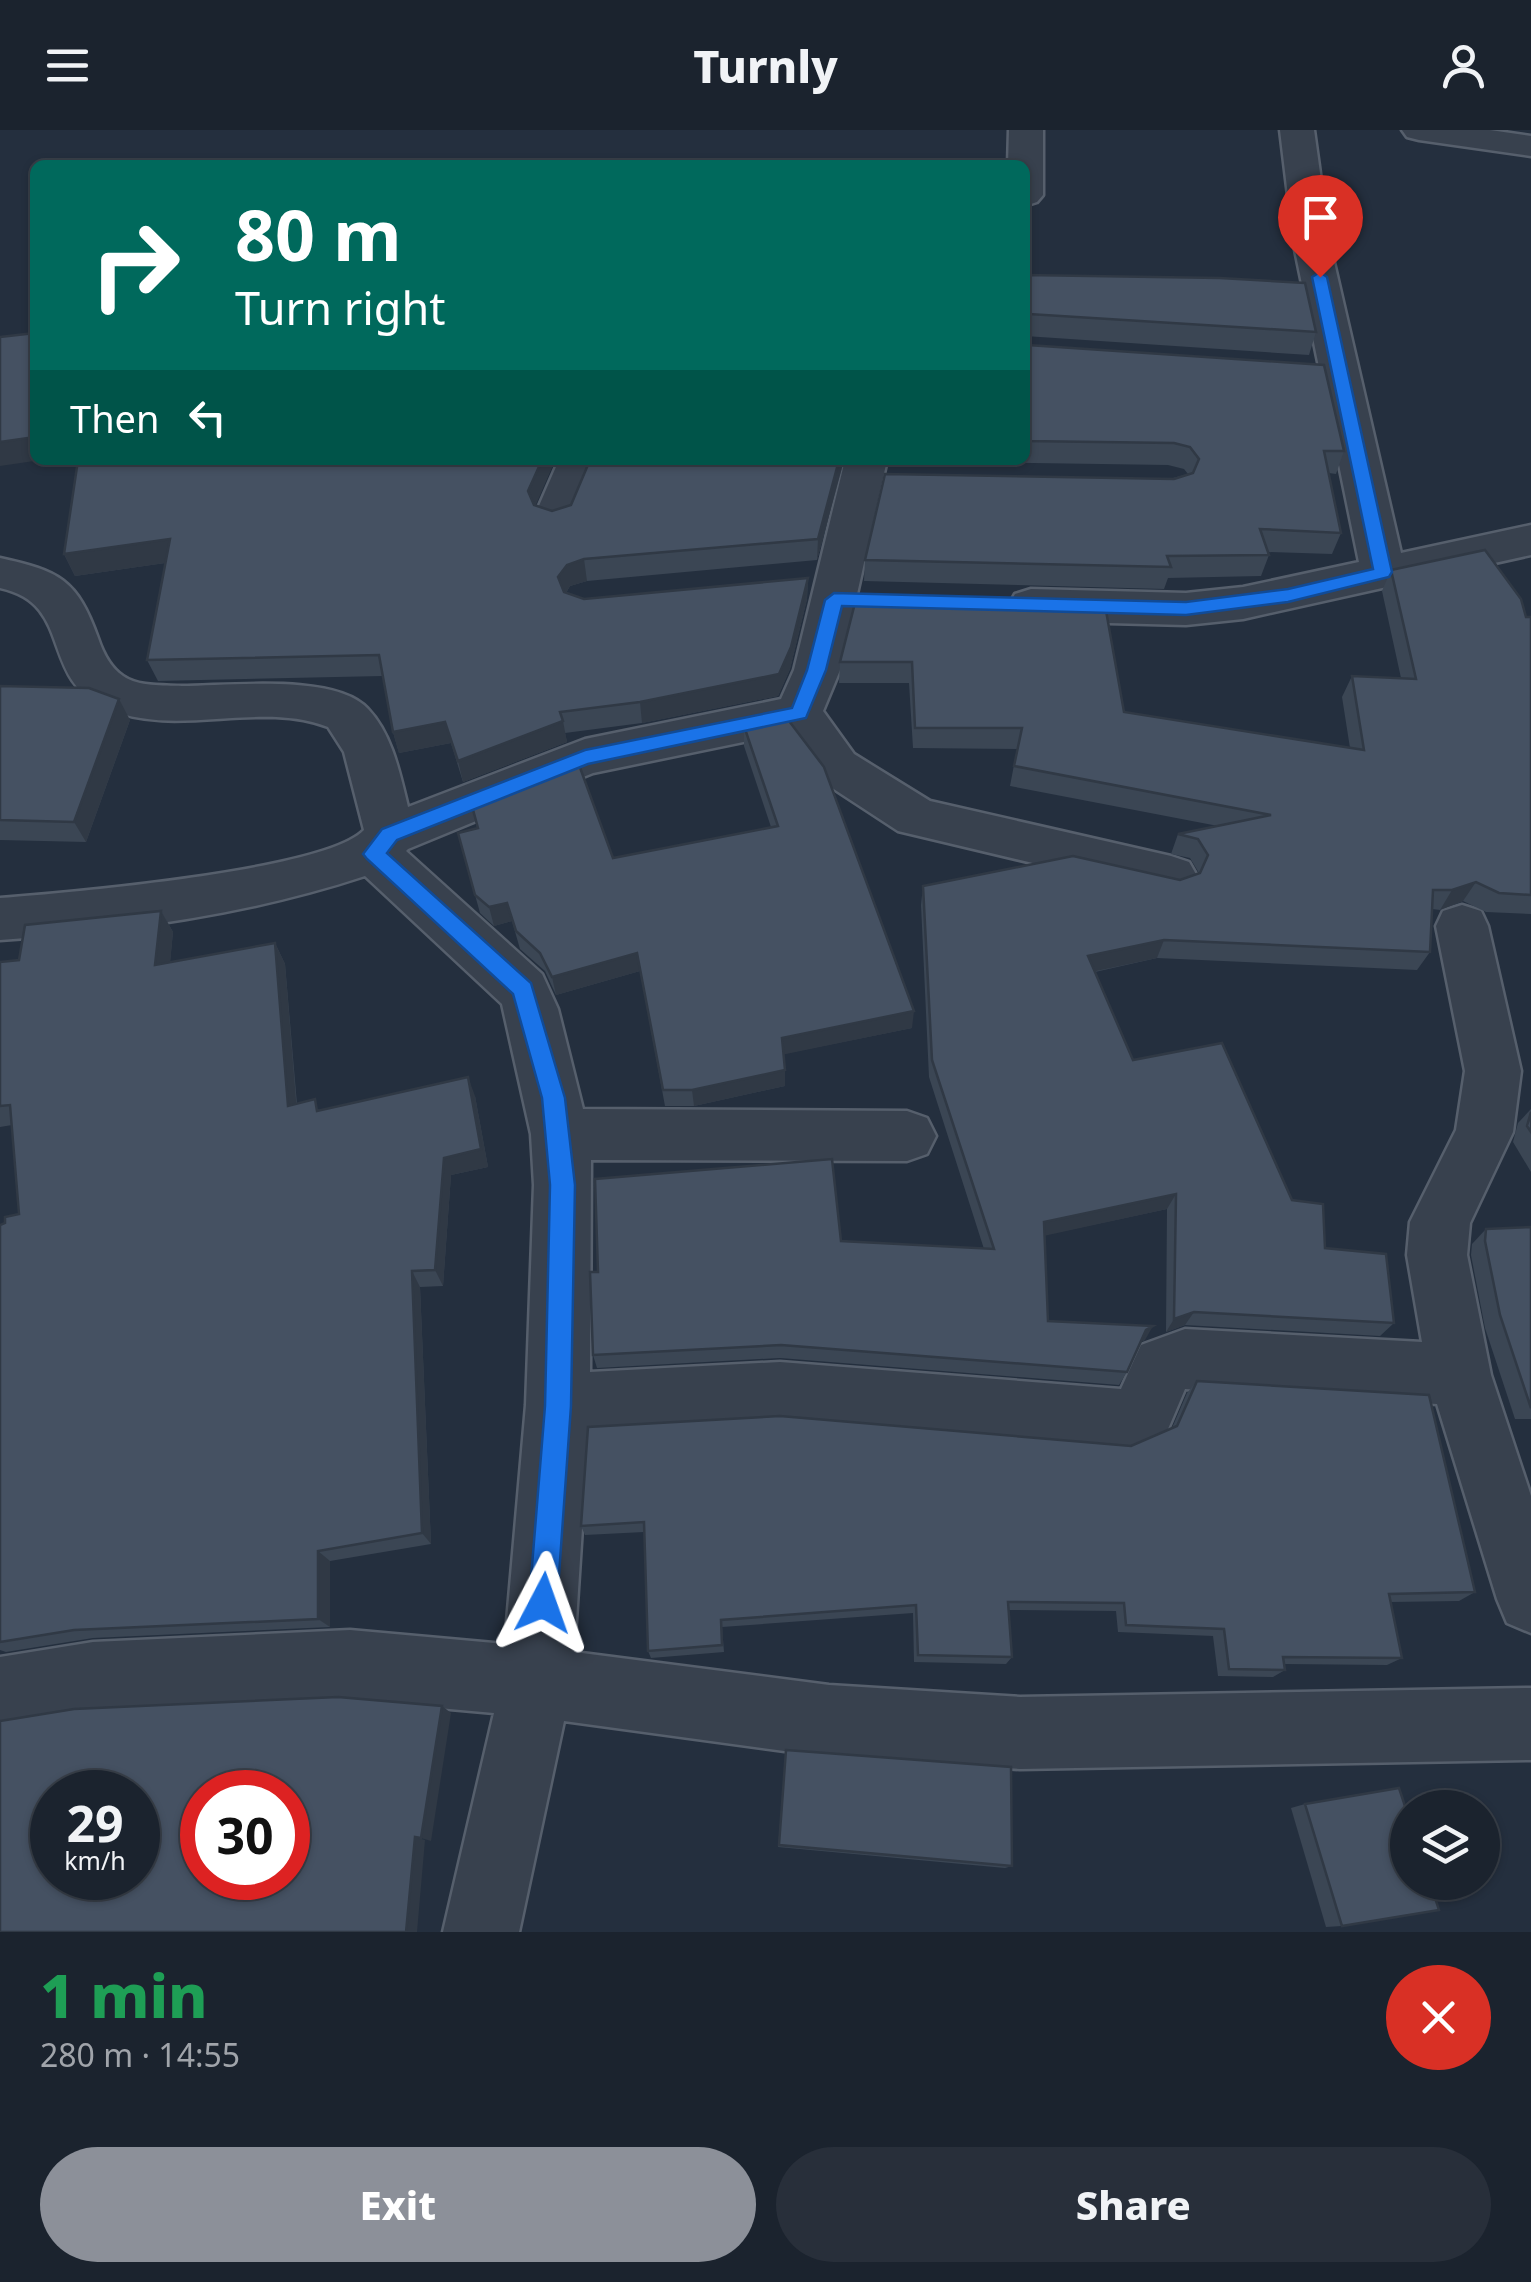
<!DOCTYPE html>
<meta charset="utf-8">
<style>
:root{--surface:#1b232e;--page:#282f3a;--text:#f1f3f6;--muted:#a0a4aa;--line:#39404a;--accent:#8c9099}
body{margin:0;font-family:"Noto Sans",sans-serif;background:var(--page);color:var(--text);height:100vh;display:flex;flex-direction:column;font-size:38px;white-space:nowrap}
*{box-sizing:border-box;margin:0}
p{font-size:32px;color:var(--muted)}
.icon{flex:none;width:55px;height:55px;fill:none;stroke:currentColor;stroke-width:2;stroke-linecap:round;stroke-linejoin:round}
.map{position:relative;height:1802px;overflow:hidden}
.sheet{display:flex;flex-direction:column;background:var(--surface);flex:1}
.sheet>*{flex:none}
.top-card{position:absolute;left:30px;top:30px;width:1000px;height:305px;border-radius:15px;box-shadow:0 2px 8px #0004,0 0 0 2px var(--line);background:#00695c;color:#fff;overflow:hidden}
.tools{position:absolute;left:1390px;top:1660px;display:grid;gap:20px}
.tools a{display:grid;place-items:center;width:110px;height:110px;border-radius:50%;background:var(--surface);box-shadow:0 2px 8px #0004,0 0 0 2px var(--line);font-size:50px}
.speed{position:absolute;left:30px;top:1640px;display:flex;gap:20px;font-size:50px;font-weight:700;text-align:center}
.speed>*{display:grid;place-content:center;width:130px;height:130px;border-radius:50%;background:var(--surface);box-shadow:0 2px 8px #0004,0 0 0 2px var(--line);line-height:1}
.speed small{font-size:25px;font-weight:400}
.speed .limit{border:15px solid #d22;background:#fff;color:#111}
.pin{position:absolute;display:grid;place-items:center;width:85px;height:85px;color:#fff;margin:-102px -42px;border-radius:50% 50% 50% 0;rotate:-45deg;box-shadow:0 0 10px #0007}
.pin .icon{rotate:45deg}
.me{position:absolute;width:110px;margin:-55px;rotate:4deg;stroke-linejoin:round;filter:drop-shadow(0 0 8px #0008)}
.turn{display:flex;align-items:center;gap:35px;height:210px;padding:0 40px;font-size:45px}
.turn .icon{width:130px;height:130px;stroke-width:2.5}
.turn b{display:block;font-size:70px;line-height:85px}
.then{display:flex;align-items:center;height:95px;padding:0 40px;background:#0003;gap:20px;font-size:38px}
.round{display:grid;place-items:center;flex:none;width:105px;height:105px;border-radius:52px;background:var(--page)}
.head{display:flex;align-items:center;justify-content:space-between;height:170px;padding:0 40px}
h1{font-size:60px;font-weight:800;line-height:75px;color:#1e9e55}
.button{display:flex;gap:20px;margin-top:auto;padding:20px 40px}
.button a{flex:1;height:115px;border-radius:60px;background:var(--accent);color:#fff;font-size:40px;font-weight:800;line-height:115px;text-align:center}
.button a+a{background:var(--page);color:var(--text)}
header{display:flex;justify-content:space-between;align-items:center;height:130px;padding:0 40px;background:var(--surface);font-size:45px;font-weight:800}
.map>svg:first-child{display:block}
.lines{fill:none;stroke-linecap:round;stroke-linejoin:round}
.minor-casing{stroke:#565f6c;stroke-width:5}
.minor{fill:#38414e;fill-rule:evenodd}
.wall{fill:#3b4654}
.shaded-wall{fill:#303945}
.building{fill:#455162;stroke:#303945;stroke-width:2.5;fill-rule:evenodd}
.route{fill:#1a73e8;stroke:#114b97;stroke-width:2.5}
</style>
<header><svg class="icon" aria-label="menu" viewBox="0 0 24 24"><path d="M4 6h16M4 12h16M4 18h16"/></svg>Turnly<svg class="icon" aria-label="person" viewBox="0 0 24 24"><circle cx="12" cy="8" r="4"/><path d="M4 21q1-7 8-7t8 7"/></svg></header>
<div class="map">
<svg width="1531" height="1802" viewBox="0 0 1531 1802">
<rect width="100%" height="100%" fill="#242f3e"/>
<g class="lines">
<defs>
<g id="minor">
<polygon points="1009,0 1043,0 1043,65 1037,72 1025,76 1025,35 1008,35"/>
<polygon points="1280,0 1314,0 1330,115 1401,423 1531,395 1531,425 1243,489 1186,495 1031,491 1015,486 1009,475 1015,464 1031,459 1186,463 1243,457 1359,432 1294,115"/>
<polygon points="1402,0 1490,0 1531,6 1531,26 1419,10 1407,7"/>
<polygon points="559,330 601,330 571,395 556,399 541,395 535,385"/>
<path d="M845 330H887L840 540 823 581 854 624 930 671 1171 726 1189 732 1197 746 1189 760 1171 766 898 701 820 650 787 603 593 643 408 719 406 721 542 844 558 879 583 979 907 981 927 988 936 1006 927 1024 907 1031 591 1030 590 1242 780 1232 1121 1259 1141 1215 1185 1199 1422 1212 1407 1125 1410 1092 1456 1000 1465 941 1436 796 1443 781 1462 775 1481 781 1488 796 1521 941 1513 1002 1470 1093 1467 1125 1491 1245 1531 1366V1503L1507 1493 1497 1469 1437 1274 1185 1259 1165 1306 1123 1323 780 1294 588 1305 574 1522 829 1555 1020 1567 1531 1558V1630L1020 1639 829 1627 564 1591 519 1802H443L494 1583 350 1570 93 1582 0 1597V1527L93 1512 350 1500 505 1514 526 1275 534 1055 531 1004 502 874 365 746C247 785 125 801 0 810V768C64 763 326 741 364 700L344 622 328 597C258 570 176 609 106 578 38 548 75 474 0 458V428C59 441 77 449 98 508 103 523 110 537 123 546 139 557 163 555 182 556 228 556 336 543 368 579 392 604 400 644 408 677L585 609 781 569 794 540Z"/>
</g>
</defs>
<use href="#minor" class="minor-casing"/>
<use href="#minor" class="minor"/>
</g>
<g class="wall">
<polygon points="1025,145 1316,202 1309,225 1025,206"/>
<polygon points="1025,212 1028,215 1344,321 1336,344 1329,343 1341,403 1332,424 1268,422 1269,425 1261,446 1168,448 1164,459 864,451 865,430 1188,344 1184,339 1168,335 891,331 890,330 1025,330"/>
<polygon points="78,330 555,330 535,375 552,381 571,375 590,330 844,330 817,430 587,451 570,456 566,463 584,469 808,448 807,469 790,539 778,566 642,593 565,603 567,612 463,652 451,613 399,623 393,602 383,546 158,551 147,530 165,433 75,446 64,424"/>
<polygon points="1391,440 1526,487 1531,487 1531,784 1486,782 1463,771 1440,780 1432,779 1430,822 1417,840 1157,828 1095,842 1133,930 1292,1070 1325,1118 1394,1193 1380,1206 1185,1195 1166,1202 1167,1079 1045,1105 1048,1191 1145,1210 1140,1212 1127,1242 1119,1255 780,1228 597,1238 593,1225 841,1111 984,1119 929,947 921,775 923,756 1180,750 1199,743 1190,728 1171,724 1178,704 1218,696 1010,656 1017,619 913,618 909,553 839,553 840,532 856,469 1124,582 1350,618 1342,567 1352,546 1401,548 1382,461"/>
<polygon points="0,556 130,590 86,712 0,710"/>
<polygon points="744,596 912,898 783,924 785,956 694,976 665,976 640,841 556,865 545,841 520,819 512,791 494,796 480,783 458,703 477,698 472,676 613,728 771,697 744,616"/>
<polygon points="161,781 173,802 170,832 275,813 285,834 297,974 320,980 475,966 488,1037 451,1045 443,1156 420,1157 431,1414 330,1431 330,1497 93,1508 6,1522 0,1520 0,1095 5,1093 19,1084 12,995 0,997 0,832 19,830"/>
<polygon points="1531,979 1531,1042 1513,1012 1518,993"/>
<polygon points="1531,1097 1531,1289 1515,1289 1485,1198 1471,1125 1472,1114 1486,1099"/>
<polygon points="1197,1251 1475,1462 1459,1471 1391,1472 1402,1528 1387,1535 1284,1534 1285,1540 1273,1547 1218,1546 1213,1506 1118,1502 1116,1481 1009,1480 1012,1527 1006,1534 914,1532 913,1483 722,1497 724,1522 651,1528 648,1521 644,1402 585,1405 581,1396 1131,1316 1172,1298 1187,1263"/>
<polygon points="786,1620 1012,1736 1005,1738 778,1717"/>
<polygon points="1305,1674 1342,1796 1326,1797 1291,1678"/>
</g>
<g class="shaded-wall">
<polygon points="35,307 35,330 41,330 0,336 0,312"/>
<polygon points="542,330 555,330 532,384 528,361"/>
<polygon points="839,330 844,330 817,430 818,409"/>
<polygon points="170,409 179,431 75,446 64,424"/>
<polygon points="584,429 587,451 570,456 562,469 558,447 567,435"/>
<polygon points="808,448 807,469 790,539 778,566 642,593 640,572"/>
<polygon points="119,569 130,590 86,712 74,692"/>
<polygon points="563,591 567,612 463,652 458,631"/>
<polygon points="445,592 451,613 399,623 393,602"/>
<polygon points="1476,752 1463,771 1440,780 1452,760"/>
<polygon points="507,773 512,791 494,796 489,777"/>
<polygon points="161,781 173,802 168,855 155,835"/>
<polygon points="1164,810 1157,828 1082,844 1088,826"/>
<polygon points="275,813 285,834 298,995 288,976"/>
<polygon points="637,823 640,841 556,865 552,847"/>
<polygon points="914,881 912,898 781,925 782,908"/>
<polygon points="785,940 785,956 694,976 692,960"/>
<polygon points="468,947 475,966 488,1037 451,1045 443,1156 435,1140 444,1028"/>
<polygon points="1176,1064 1167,1079 1039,1107 1044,1092"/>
<polygon points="412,1141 420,1157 431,1414 422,1403"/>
<polygon points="1194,1182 1185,1195 1166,1202 1174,1189"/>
<polygon points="1153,1196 1145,1210 1138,1213 1146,1200"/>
<polygon points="318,1421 330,1431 330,1497 318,1489"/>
<polygon points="442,1576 451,1583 431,1711 421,1708"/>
<polygon points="415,1707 425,1710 417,1802 406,1802"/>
</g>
<g class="building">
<polygon points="1025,145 1220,148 1305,153 1316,202 1029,184 1025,187"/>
<polygon points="35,203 35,307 0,312 0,207"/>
<polygon points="1025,212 1028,215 1324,235 1344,321 1324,321 1341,403 1260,399 1269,425 1167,426 1171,437 865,430 885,344 1174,349 1193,343 1199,329 1190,317 1174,313 1025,311"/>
<polygon points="78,330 542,330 528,361 534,375 552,381 571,375 590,330 839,330 818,409 584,429 567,435 558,447 564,462 584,469 808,448 791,517 779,544 640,572 560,582 563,591 458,631 445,592 393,602 379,525 147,530 170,409 64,424"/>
<polygon points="1485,420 1521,469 1526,487 1531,487 1531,765 1499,763 1476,752 1452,760 1433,760 1430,822 1164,810 1088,826 1133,930 1222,913 1292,1070 1323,1074 1325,1118 1386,1124 1394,1193 1194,1182 1174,1189 1176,1064 1044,1092 1048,1191 1153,1196 1146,1200 1127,1242 781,1215 593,1225 590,1142 598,1142 595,1049 832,1029 841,1111 994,1119 932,930 923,756 1073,726 1180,750 1200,743 1208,725 1198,709 1178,704 1271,685 1014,636 1022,598 915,598 912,532 840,532 856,469 1105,475 1124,582 1364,620 1352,546 1416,549 1391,440"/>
<polygon points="0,556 89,558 119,569 74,692 0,690"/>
<polygon points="786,587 824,637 914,881 782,908 785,940 692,960 663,960 637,823 552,847 540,823 516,801 507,773 489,777 475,765 458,703 478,698 472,676 578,632 613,728 778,696 744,596"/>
<polygon points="161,781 155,835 275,813 288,976 315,969 317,981 468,947 481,1019 444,1028 435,1140 412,1141 422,1403 318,1421 318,1489 74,1500 0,1512 0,1095 5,1093 5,1087 19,1084 10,975 0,976 0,832 19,830 25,795"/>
<polygon points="1531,982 1531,1002 1527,996"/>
<polygon points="1531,1097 1531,1278 1500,1185 1485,1111 1486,1099"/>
<polygon points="1197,1251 1429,1265 1475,1462 1389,1464 1402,1528 1283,1527 1285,1540 1229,1539 1224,1499 1126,1495 1124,1473 1008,1472 1012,1527 918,1525 916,1475 721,1490 722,1515 648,1521 644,1392 581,1396 588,1297 780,1286 1131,1316 1177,1296"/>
<path d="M338 1567 442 1576 421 1708 415 1707 406 1802H0V1591L74 1579ZM52 1662H138V1748H52ZM202 1662H288V1748H202Z"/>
<polygon points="786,1620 1011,1637 1012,1736 779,1715"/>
<polygon points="1399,1658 1408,1685 1408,1752 1430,1752 1439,1780 1342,1796 1305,1674"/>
</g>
<polygon class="route" points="1320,142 1327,147 1392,442 1389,447 1288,472 1186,485 842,476 826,540 806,588 588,634 397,710 387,723 531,853 565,968 575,1055 571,1276 557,1473 553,1483 543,1487 533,1483 529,1473 545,1276 550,1055 542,968 513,864 367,729 363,724 382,699 585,620 792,578 807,540 825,470 834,463 1186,472 1288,459 1373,439 1312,147"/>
</svg>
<div class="tools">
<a><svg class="icon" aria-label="layers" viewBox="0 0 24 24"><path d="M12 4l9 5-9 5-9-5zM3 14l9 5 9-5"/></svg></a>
</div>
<div class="speed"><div>29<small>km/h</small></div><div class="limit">30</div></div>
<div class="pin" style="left:1320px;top:147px;background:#d93025"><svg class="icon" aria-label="arrive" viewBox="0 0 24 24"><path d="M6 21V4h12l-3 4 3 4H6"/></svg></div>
<svg class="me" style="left:543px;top:1473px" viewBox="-20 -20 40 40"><path d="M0-17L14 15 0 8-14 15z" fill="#1a73e8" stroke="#fff" stroke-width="4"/></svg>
<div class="top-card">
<div class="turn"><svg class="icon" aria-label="right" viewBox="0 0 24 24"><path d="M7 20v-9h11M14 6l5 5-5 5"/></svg><div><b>80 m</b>Turn right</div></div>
<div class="then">Then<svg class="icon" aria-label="left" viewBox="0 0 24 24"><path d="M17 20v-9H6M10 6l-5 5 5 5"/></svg></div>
</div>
</div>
<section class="sheet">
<div class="head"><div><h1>1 min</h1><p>280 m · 14:55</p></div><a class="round" style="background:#d93025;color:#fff"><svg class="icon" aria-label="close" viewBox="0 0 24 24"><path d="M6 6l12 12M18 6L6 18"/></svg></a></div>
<div class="button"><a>Exit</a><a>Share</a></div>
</section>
